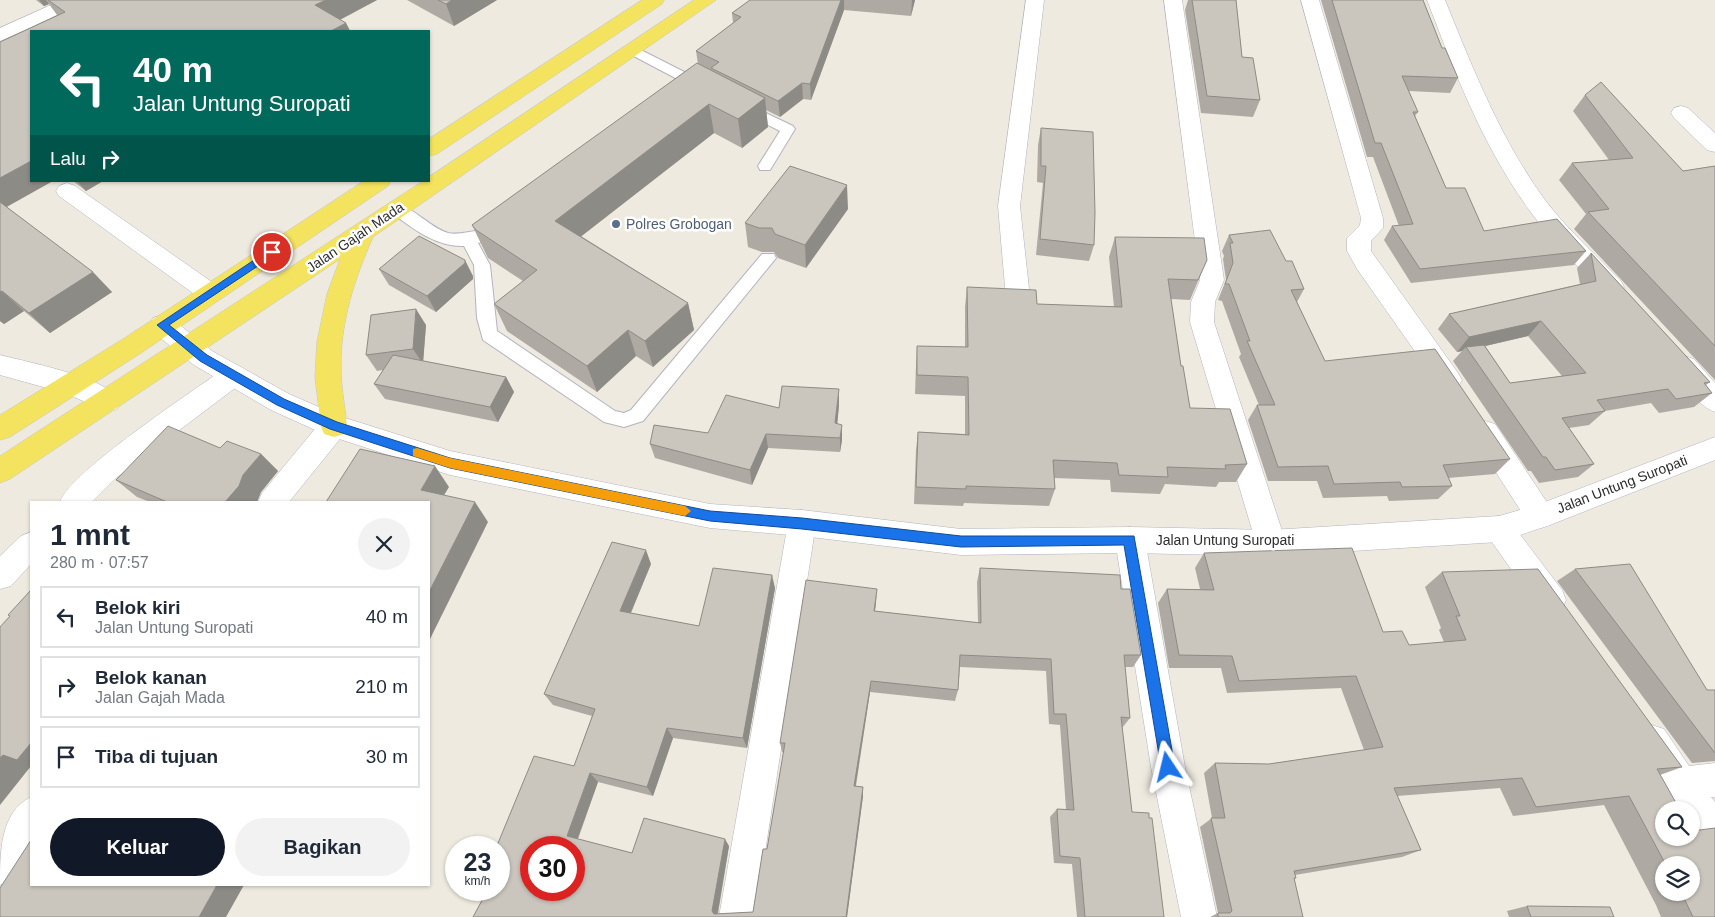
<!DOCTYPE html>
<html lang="id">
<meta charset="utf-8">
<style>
:root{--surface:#fff;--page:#f2f2f3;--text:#1f2937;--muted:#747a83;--line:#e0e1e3;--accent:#111827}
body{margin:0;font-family:Arial,sans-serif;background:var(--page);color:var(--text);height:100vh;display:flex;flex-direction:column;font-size:19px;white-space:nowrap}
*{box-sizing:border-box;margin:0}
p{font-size:16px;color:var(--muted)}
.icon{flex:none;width:28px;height:28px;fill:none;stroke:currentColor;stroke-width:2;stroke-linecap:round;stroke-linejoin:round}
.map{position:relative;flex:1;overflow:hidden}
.sheet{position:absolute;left:30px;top:501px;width:400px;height:385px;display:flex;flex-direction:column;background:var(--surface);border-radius:0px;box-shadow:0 1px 4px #0004}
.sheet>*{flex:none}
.banner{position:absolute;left:30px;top:30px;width:400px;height:152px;border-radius:0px;box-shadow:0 1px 4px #0004;background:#00695c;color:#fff;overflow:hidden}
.fabs{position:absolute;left:1655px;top:801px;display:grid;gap:10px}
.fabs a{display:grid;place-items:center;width:45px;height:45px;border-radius:50%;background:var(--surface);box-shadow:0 1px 4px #0004;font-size:25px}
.speed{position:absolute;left:445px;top:836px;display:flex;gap:10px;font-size:25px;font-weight:700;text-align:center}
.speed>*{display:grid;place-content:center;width:65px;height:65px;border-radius:50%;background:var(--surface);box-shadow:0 1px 4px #0004;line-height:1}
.speed small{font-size:12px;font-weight:400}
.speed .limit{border:8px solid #d22;background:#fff;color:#111}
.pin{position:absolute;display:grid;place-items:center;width:42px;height:42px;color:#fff;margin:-21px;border:2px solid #fff;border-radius:50%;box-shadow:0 1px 5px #0007}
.me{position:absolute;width:55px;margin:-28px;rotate:350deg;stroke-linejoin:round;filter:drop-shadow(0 0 4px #0008)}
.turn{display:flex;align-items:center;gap:18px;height:105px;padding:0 20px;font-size:22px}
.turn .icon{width:65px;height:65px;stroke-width:2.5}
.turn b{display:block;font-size:35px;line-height:42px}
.then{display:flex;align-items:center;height:48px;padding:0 20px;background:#0003;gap:10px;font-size:19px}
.round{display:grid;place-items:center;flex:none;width:52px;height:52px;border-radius:26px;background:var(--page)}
.summary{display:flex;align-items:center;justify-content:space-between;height:85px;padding:0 20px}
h1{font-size:30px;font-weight:700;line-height:38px}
.primary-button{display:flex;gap:10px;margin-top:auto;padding:10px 20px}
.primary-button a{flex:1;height:58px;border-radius:30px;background:var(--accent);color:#fff;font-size:20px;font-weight:700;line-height:58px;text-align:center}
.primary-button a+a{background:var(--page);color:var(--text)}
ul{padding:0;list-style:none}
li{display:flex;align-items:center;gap:15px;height:62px;margin:0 10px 8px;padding:0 10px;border:2px solid var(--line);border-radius:0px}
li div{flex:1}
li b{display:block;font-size:19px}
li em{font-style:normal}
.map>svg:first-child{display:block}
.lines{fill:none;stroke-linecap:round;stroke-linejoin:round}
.lane-casing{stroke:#b3b3c0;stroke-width:2}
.street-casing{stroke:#b3b3c0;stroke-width:1}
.secondary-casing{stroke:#b3b3c0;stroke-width:1}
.primary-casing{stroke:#c8c8c8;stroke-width:1}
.lane{fill:#fff;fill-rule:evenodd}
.street{fill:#fff;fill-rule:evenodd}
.secondary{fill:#fff;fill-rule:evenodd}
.primary{fill:#f3e35f;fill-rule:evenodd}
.wall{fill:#aeaaa3;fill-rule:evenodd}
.shaded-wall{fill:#8d8b85}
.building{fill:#cac6be;stroke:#8d8b85;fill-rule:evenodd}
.route{fill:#1a73e8;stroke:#114b97}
.slow{fill:#f59e0b}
.service-dot{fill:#5c6f8a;stroke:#fff;stroke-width:2}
.labels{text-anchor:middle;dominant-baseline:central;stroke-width:5;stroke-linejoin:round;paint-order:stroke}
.service-label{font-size:14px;fill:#4e5e75;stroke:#fff;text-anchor:start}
.street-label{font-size:14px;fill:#2d2d2d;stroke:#fff}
</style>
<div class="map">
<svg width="1715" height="917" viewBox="0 0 1715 917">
<rect width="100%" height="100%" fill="#eeeadf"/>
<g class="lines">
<defs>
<g id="lane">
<polygon points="633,46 708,84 710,87 708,90 698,90 628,53 626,50 628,47"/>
<polygon points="745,103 793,126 795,129 770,170 760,170 758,166 780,131 740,111 738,108"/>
<path d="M397 204C416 209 429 227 448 233 462 236 475 228 487 232L489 236 487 240 478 243 490 265 497 331 615 411 624 413 631 410 762 254H774L776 258 643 421 624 427 604 422 483 340 477 318 474 265 464 246C436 247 412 228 392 213L389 209 392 205Z"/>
</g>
<g id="street">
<polygon points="62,0 87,0 85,4 0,41 0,28"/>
<polygon points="1026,0 1044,0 1020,206 1030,298 1027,304 1018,307 1009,304 1006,298 998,206"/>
<polygon points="1164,0 1182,0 1224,280 1215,302 1214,322 1286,543 1281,552 1271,556 1261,552 1256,543 1190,322 1191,302 1200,280"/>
<polygon points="1301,0 1319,0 1383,218 1383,228 1371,241 1371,251 1458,373 1462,380 1458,387 1449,390 1440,387 1357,269 1347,251 1347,238 1360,225 1361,218"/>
<path d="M1427 0H1445C1473 69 1501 140 1545 200 1567 229 1595 254 1621 281L1624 287 1621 293 1612 296 1603 293C1578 266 1551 241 1530 211 1483 147 1455 73 1427 0Z"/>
<polygon points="1681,106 1688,108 1715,133 1715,152 1707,150 1674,118 1671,113 1674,108"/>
<polygon points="67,183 75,186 219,287 222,293 219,299 210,302 201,299 59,196 56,191 59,186"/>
<path d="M0 355C27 362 109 378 121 401L117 409 108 412 65 393 0 375Z"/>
<path d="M1685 356 1694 359 1715 383V412C1698 406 1680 382 1672 366L1676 359Z"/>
<path d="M234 365 243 368 247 375 243 382 116 478 92 502H60C71 471 192 392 225 368Z"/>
<polygon points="334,415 344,418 347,426 344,434 289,502 258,502 262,493 324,418"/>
<polygon points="1485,421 1495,424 1550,507 1554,516 1550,525 1540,528 1530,525 1475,440 1471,432 1475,424"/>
<polygon points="802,510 812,514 816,523 755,917 719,917 788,523 792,514"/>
<polygon points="1499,516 1509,520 1562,590 1566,600 1562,610 1551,614 1540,610 1489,538 1485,529 1489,520"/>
<polygon points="1130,527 1140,531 1145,540 1185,767 1217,917 1181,917 1151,767 1115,540 1120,531"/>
<polygon points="31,532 31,564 11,586 0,589 0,556 21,536"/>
<path d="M1652 725 1664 729 1689 766 1715 763V797H1711L1715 802V849C1695 841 1691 831 1691 810H1679L1640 753 1636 741 1640 729Z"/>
<path d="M31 797V847L12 879 0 885C0 852 0 812 31 797Z"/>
</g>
<polygon id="secondary" points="162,315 171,318 212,351 289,394 342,417 450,451 710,504 802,510 961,529 1130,527 1271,530 1499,516 1537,505 1715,437 1715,460 1550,525 1499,542 1271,556 1130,553 961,555 802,536 710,528 450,475 324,434 271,410 194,365 153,332 150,325 153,318"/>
<g id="primary">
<polygon points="642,0 664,0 662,4 437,154 429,156 429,139"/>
<path d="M694 0H716L373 237C355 278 340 322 341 368 341 387 345 407 347 426L344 434 334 437 324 434 321 426 315 377 317 342 327 294 340 259 10 479 0 483V456L423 181H429V177Z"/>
<polygon points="364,181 391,181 388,186 141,353 10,437 0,440 0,415 123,339"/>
</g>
</defs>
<use href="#lane" class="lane-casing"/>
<use href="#street" class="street-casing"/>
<use href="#secondary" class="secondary-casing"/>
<use href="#primary" class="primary-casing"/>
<use href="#lane" class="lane"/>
<use href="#street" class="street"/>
<use href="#secondary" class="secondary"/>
<use href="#primary" class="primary"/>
</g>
<g class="wall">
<polygon points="36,0 377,0 340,20 346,23 350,31 31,31 7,207 112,292 50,333 24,311 4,324 0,321 0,42 57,15 49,4 44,6"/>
<polygon points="407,0 497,0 454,26"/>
<polygon points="750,0 915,0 911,16 844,10 811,100 803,99 780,117 766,110 768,127 742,148 714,133 581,236 688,303 694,330 653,367 636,356 597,392 507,331 494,304 523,281 488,258 472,225 698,64 696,51 733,23 732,13"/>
<polygon points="1188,0 1236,0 1242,57 1260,100 1253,117 1201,113 1185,10"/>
<polygon points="1321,0 1423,0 1442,48 1458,78 1450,93 1409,91 1418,112 1415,116 1446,188 1484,231 1586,251 1574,265 1411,283 1384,240 1392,226 1399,226 1373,157 1367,157"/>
<polygon points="1585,95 1683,171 1715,166 1715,380 1574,229 1586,214 1559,180 1572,163 1609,160 1573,111"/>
<polygon points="1041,128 1094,245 1089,261 1036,255 1043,183 1037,182 1038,145"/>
<polygon points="73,181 103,181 86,191"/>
<polygon points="848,209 806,268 778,258 774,252 762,252 748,247 745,223"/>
<polygon points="1229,235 1286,261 1304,289 1297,302 1325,361 1510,459 1495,474 1448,478 1452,486 1438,499 1389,501 1387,496 1323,498 1317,481 1268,481 1248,420 1257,405 1259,405 1239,357 1241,354 1222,301 1218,300 1226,280 1223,259 1224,256 1222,251"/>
<polygon points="1115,237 1207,260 1190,300 1171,299 1181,366 1190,408 1247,464 1236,482 1219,482 1216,487 1165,484 1160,494 1111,492 1110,480 1054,478 1055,489 1049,506 964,503 963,506 914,504 916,450 918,432 965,434 965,396 915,394 916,365 917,346 965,347 965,307 967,287 1037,304 1114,307 1109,257"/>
<path d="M1591 253 1710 382 1706 385 1712 393 1694 407 1659 413 1651 403 1605 411 1589 425 1569 428 1594 464 1578 477 1539 483 1531 471H1528L1453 361 1462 351 1457 352 1438 329 1449 314 1580 284 1577 268ZM1528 336 1562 376 1510 383 1485 346Z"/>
<polygon points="379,269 473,276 473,279 436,312 389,285"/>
<polygon points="426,325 423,361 506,377 514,392 498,422 385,399 374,384 383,370 377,371 366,355"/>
<polygon points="839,405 837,424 842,440 840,452 768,448 752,485 655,458 650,444 708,433 779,408"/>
<polygon points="220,448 261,454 278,471 261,492 257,502 150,502 137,497 116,480"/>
<path d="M1204 553 1383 632 1409 645 1444 642 1439 630 1441 628 1425 587 1442 572 1682 767 1660 775 1715 917H1661L1656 905 1604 805 1513 816 1500 788 1397 796 1421 850 1402 857 1295 875 1296 878 1294 879 1303 917H1210L1218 913 1200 827 1212 818 1204 773 1215 763 1269 764 1364 750 1341 688 1227 693 1221 668H1169L1158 603 1167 589H1200L1195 568ZM1664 865H1691V892H1664Z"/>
<polygon points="651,564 631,613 699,626 775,588 747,748 673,738 653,796 598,782 578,839 632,853 729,846 718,914 753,912 767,849 784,753 782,752 780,743 876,603 875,611 978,623 977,582 980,568 1121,589 1141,655 1133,667 1125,667 1130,718 1122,728 1132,812 1164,917 1077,917 1072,864 1054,863 1050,817 1057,809 1066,809 1060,725 1049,724 1046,671 960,667 958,690 955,701 870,692 856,786 863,787 863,796 847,917 473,917 484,896 477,893 574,766 592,716 553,705 544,694"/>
<polygon points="1575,569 1707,690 1715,690 1715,762 1715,761 1692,763 1557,581"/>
<polygon points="1527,906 1614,917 1509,917 1507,911"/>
</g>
<g class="shaded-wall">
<polygon points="39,0 46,0 49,4 44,6"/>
<polygon points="326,0 377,0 326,27 315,5"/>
<polygon points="452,0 497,0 454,26 446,4"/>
<polygon points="841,0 844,0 844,10 811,100 810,84"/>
<polygon points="912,0 915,0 911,16"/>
<polygon points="346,23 350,31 331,31"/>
<polygon points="802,83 803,99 780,117 778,101"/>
<polygon points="765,98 768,127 742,148 738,119"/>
<polygon points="709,104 714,133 565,249 555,221"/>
<polygon points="31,161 31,181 53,181 3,209 0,206 0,178"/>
<polygon points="77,181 103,181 86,191"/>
<polygon points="847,185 848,209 806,268 805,245"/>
<polygon points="465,260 473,276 473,279 436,312 427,296"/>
<polygon points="93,272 112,292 50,333 29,313"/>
<polygon points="2,291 24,311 4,324 0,321 0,292"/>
<polygon points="688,303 694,330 653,367 645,341"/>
<polygon points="416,309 426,325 423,364 413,349"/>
<polygon points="1541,321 1528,336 1468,350 1466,347 1462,351 1457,352 1469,337"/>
<polygon points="628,330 636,356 597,392 587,366"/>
<polygon points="506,377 514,392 498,422 490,407"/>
<polygon points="839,389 839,405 836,438 835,423"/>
<polygon points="842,425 842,440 840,452 840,438"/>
<polygon points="766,434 768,448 752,485 750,470"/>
<polygon points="261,454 278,471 261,492 257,502 225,502 243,475"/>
<polygon points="435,466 449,487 435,510 421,490"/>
<polygon points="475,502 488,522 429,641 429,592"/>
<polygon points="646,550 651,564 626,624 620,611"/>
<polygon points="772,575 775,588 747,748 743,738"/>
<polygon points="877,589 876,603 873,624 874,611"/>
<polygon points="871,681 870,692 854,795 854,786"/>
<polygon points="667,728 673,738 653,796 647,787"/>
<polygon points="31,743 31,766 0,805 0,758 3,755"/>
<polygon points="590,773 598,782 576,843 567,836"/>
<polygon points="863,787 863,796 847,917 846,917"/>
<polygon points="725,839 729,846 717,917 712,911"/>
<polygon points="217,885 244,885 226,917 199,917"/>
</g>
<g class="building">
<polygon points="48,0 326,0 315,5 346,23 331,31 31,31 31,161 0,178 0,42 65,12"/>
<polygon points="438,0 452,0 446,4"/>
<polygon points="750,0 841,0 810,84 802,83 778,101 711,68 719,62 696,51 741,17 732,13"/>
<polygon points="1192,0 1236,0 1242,57 1253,58 1260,100 1207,96"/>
<polygon points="1332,0 1423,0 1442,48 1445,48 1458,78 1402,76 1418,112 1413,112 1446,188 1465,188 1484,231 1557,219 1586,251 1420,269 1392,226 1413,224 1381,143 1375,143"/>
<polygon points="697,63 765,98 738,119 709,104 555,221 688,303 645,341 628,330 587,366 494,304 537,270 476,230 472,225"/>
<polygon points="1601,82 1683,171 1715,166 1715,346 1588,212 1609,209 1572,163 1633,158 1585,95"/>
<polygon points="1041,128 1093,132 1095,213 1094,245 1040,239 1046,166 1041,166"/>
<polygon points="790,166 847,185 805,245 775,234 772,228 759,228 745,223"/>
<polygon points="0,202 93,272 29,313 2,291 0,292"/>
<polygon points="1270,230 1286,261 1292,261 1304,289 1291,290 1325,361 1435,349 1510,459 1443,465 1452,486 1402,487 1400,482 1334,484 1328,466 1278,467 1257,405 1275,405 1247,341 1250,341 1229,284 1225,284 1233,263 1230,243 1233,243 1229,235"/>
<polygon points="419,236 465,260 465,263 427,296 379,269"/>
<polygon points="1115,237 1204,238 1207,260 1198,280 1168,279 1181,366 1183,366 1190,408 1230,409 1247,464 1225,465 1226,469 1167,467 1168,477 1119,475 1117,463 1053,460 1055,489 966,486 966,489 916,487 918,432 969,435 968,377 917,375 917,346 968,347 967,287 1036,290 1037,304 1122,307"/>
<polygon points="1591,253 1710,382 1704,383 1712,393 1676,399 1668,389 1597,400 1605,411 1562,418 1594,464 1555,470 1546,457 1543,457 1466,347 1484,345 1510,383 1586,373 1541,321 1469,337 1449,314 1596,281"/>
<polygon points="416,309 413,349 366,355 371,315"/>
<polygon points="393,355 506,377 490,407 374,384"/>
<polygon points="782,386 839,389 835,423 842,425 840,438 766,434 750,470 650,444 654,425 708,433 726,395 779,408"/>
<polygon points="168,426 220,448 227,441 261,454 243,475 239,486 225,502 167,502 116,480"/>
<polygon points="360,449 435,466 421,490 475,502 429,592 429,502 326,502"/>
<path d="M612 542 646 550 620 611 699 626 713 568 772 575 743 738 667 728 647 787 590 773 567 836 632 853 644 818 725 839 712 911 714 914 753 912 763 849H767L785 743H780L806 580 877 589 874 611 981 623 980 568 1120 575 1121 589H1130L1141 655H1124L1130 718 1121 717 1132 812 1149 813V818H1152L1164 917H1085L1080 858 1060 856 1057 809 1074 810 1066 714H1054L1051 659 960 655 958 690 871 681 854 786 863 787 846 917H473L485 895 477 893 478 890H499V848H496L534 756 574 766 595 709 544 694ZM531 848H574V890H531Z"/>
<polygon points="1352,548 1383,632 1402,631 1409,645 1466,640 1456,616 1460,616 1442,572 1538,569 1682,767 1657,769 1680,810 1664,810 1664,838 1691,838 1691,830 1692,831 1715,828 1715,917 1693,917 1681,892 1691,892 1691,865 1666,865 1629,796 1536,807 1522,778 1394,788 1421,850 1294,871 1296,878 1294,878 1303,917 1218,917 1218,913 1230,913 1232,911 1211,818 1225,818 1215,763 1269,764 1383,747 1356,676 1239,681 1232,656 1179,655 1167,589 1214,590 1204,553"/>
<polygon points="1630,564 1707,690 1715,690 1715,753 1575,569"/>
<polygon points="31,590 31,743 17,760 3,755 0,758 0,627 10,616 8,615"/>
<polygon points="31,840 31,885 217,885 199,917 0,917 0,888"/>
<polygon points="1527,906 1610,907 1614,917 1531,917"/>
</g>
<polygon class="route" points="272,248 277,252 276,254 169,325 207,355 284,399 337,422 450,458 710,511 802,518 961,536 1134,536 1175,767 1173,772 1168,774 1163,772 1161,767 1124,545 961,547 802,529 710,521 450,468 330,429 277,405 200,361 157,325"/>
<polygon class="slow" points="417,448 450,458 685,506 691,511 685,516 450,468 413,456 413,449"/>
<circle class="service-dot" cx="616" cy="224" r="5"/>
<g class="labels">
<g class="service-label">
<text x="626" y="224">Polres Grobogan</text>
</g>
<g class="street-label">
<text transform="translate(355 237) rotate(-34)">Jalan Gajah Mada</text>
<text transform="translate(1622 484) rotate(-21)">Jalan Untung Suropati</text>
<text x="1225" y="540">Jalan Untung Suropati</text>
</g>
</g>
</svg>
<div class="fabs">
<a><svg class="icon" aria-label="search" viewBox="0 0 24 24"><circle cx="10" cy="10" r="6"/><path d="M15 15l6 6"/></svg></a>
<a><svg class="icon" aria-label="layers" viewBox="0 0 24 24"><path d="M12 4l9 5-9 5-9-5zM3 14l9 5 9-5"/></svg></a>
</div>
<div class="speed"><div>23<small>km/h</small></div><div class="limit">30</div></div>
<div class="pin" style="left:272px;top:252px;background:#d93025"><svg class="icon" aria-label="arrive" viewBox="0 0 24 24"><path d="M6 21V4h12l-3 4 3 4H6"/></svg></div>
<svg class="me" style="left:1168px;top:767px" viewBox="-20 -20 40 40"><path d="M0-17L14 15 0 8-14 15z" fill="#1a73e8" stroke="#fff" stroke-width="4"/></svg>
<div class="banner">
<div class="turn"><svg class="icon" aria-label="left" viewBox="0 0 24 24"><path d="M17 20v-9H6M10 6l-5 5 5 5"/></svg><div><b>40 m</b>Jalan Untung Suropati</div></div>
<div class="then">Lalu<svg class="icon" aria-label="right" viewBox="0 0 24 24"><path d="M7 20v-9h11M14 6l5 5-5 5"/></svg></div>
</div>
<section class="sheet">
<div class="summary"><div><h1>1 mnt</h1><p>280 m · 07:57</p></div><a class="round"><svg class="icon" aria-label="close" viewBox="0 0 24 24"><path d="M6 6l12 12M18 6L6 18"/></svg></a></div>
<ul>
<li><svg class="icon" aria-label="left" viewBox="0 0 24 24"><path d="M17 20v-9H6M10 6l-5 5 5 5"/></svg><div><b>Belok kiri</b><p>Jalan Untung Suropati</p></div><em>40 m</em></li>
<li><svg class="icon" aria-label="right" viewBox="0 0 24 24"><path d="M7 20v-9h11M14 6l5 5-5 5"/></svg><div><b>Belok kanan</b><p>Jalan Gajah Mada</p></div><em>210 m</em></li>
<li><svg class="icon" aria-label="arrive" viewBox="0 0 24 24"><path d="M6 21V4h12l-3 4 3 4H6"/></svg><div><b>Tiba di tujuan</b></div><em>30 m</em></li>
</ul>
<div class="primary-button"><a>Keluar</a><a>Bagikan</a></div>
</section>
</div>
